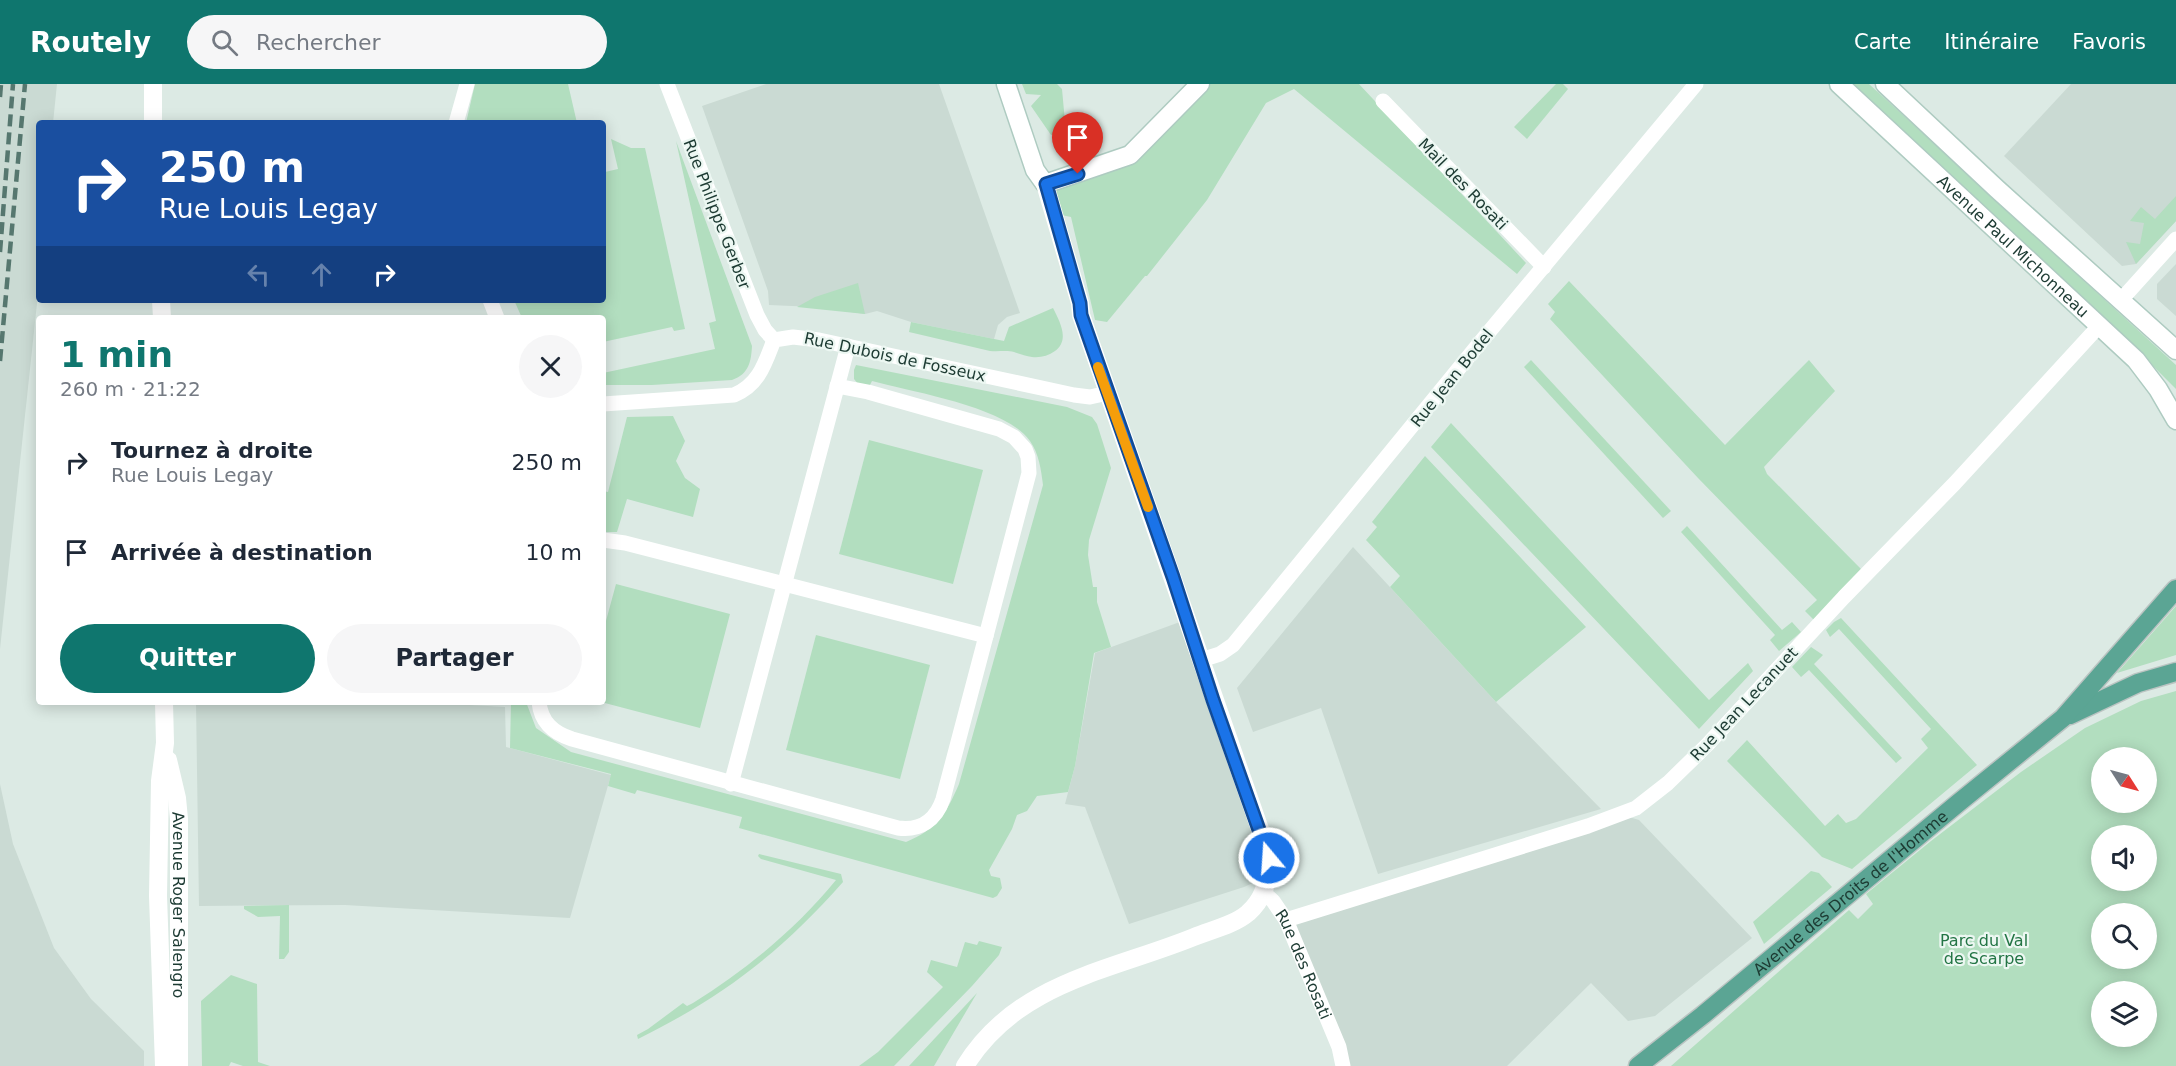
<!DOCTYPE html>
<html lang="fr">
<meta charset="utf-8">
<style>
:root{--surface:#fff;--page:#f6f6f7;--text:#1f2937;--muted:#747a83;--accent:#0f766e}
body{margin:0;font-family:"DejaVu Sans",sans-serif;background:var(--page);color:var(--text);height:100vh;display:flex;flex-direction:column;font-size:22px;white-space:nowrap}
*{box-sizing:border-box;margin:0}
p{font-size:20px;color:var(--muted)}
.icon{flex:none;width:33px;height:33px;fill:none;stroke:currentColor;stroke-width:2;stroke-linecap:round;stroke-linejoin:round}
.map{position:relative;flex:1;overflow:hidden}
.details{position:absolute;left:36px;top:231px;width:570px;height:390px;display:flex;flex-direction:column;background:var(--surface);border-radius:6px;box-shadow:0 3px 15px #0003}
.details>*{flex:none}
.top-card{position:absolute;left:36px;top:36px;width:570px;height:183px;border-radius:6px;box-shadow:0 3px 15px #0003;background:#1a4fa0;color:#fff;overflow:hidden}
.needle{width:39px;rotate:126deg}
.buttons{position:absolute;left:2091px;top:663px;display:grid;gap:12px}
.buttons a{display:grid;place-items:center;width:66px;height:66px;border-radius:50%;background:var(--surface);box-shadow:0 3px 15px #0003;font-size:30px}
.pin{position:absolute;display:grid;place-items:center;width:51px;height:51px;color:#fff;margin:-62px -26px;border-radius:50% 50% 50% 0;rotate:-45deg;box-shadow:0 0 6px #0007}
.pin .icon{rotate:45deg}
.me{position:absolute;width:66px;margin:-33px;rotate:342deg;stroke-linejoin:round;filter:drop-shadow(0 0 4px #0008)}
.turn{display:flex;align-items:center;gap:21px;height:126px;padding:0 24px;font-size:27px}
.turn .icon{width:78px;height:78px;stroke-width:2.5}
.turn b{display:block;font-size:42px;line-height:51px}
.lanes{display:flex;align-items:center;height:57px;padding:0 24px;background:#0003;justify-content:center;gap:30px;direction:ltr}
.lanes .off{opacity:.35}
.round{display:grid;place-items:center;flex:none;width:63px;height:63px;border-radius:32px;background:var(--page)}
.summary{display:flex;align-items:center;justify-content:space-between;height:102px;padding:0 24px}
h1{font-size:36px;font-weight:700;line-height:45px;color:var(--accent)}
.primary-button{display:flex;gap:12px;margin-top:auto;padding:12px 24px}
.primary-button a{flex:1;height:69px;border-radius:36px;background:var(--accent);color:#fff;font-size:24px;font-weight:700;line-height:69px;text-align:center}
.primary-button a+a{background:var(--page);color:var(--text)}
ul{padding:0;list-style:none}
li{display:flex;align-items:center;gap:18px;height:90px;padding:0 24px}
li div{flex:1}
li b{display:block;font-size:22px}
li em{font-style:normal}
header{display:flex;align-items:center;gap:36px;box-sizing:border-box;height:84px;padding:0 30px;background:var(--accent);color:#fff}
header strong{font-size:28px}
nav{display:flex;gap:33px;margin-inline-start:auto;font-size:21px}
.search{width:420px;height:54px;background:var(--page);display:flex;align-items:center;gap:15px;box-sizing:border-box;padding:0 21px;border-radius:33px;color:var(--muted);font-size:22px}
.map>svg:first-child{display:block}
.built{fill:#cadad3}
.green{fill:#b2debf;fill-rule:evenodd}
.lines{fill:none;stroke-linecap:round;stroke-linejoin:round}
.secondary-casing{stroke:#aecbc1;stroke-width:21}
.primary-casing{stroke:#bbc4c2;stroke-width:21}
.minor{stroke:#fff;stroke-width:15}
.tertiary{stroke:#fff;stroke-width:18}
.secondary{stroke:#fff;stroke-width:18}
.primary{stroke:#5ba594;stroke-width:18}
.rail{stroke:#56776f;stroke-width:4.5;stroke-dasharray:12 6;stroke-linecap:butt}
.route-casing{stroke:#114b97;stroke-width:15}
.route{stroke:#1a73e8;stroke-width:10}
.slow{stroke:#f59e0b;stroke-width:10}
.labels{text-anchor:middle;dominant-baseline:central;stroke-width:4.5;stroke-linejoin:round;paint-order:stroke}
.street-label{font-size:16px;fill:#1d3b33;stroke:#ecf7f2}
.park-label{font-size:16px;fill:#237545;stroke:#ecf7f2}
</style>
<header>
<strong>Routely</strong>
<div class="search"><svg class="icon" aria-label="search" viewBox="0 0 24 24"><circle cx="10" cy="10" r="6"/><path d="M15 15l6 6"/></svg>Rechercher</div>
<nav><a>Carte</a><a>Itinéraire</a><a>Favoris</a></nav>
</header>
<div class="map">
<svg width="2176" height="982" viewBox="0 0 2176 982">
<rect width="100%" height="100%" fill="#dceae4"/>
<g class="built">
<polygon points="0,0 57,0 53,39 39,39 39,201 0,565"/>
<polygon points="766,0 939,0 1020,229 1007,233 998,241 994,255 911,238 877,227 865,230 815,223 769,221 768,207 702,22"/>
<polygon points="2071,0 2176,0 2176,137 2136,180 2122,182 2004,72"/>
<polygon points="2176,180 2176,232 2157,215 2157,200"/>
<polygon points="1353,463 1496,618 1601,725 1378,790 1321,624 1253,648 1237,604"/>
<polygon points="1188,535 1268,792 1244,803 1129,840 1085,723 1065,720 1075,682 1095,569"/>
<polygon points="196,618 417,618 505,623 506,663 611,691 570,834 345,821 199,822"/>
<polygon points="0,700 13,760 54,864 91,915 144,967 144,982 0,982"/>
<polygon points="1619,730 1639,736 1752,854 1655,932 1628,937 1591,899 1507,982 1343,982 1286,836"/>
</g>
<g class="green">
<polygon points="475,0 568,0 577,39 466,39"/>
<polygon points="1022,0 1057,0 1062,5 1066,49 1051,51 1031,22 1041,11 1026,10"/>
<polygon points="1204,0 1359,0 1526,179 1517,190 1294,5 1266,19 1207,116 1147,192 1145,192 1107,238 1095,236 1071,133 1056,130 1053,105 1130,77"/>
<polygon points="1556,0 1563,0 1568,5 1527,55 1514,43"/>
<polygon points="1851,0 1869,0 2176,281 2176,305 2112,241"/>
<polygon points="611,55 631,64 645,64 685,245 674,247 672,243 603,258 603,234 522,234 514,216 603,216 603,79 605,88 618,85"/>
<path d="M676 57 752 262C751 278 749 290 732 296L652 301H603V289L715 265 709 239 716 237Z"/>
<polygon points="2176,112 2176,137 2136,180 2126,158 2140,160 2144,139 2130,137 2141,123 2155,135"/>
<polygon points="1569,197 1725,361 1809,276 1835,307 1764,383 1767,390 1862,486 1814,536 1805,527 1817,516 1698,394 1550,235 1555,228 1548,220"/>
<polygon points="858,199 865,230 797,223 815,213"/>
<path d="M1053 224C1060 238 1070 256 1055 267 1048 272 1040 274 1032 273 1026 272 1020 270 1014 268 1007 266 998 268 990 267L909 248 911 238 1004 257 1009 243Z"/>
<polygon points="1531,276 1671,427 1663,434 1524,283"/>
<path d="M856 281 1067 323 1092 333 1097 340 1111 384 1089 456 1088 471 1093 503H1097V518L1111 563 1094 569 1075 682 1068 708 1037 712 1027 727 1017 731 1012 745 989 786 991 792 1000 794 1002 804 997 812 993 814 739 744 742 733 637 706 635 710 608 702 611 690 510 664 511 618H526L536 644 571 668 906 758C937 745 946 730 959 700L1043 401C1041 385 1039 370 1030 357 1007 323 912 308 872 297L870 301H859L854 295V286Z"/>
<polygon points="673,332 685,357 676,377 685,394 700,405 693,433 627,415 617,448 603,448 603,407 608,408 627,333"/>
<polygon points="1451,339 1709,616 1748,579 1753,587 1699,645 1431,363"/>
<polygon points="869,356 983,386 953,500 839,470"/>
<polygon points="1425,372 1586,543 1496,618 1390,503 1400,492 1366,456 1377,443 1372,438"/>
<polygon points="1687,442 1782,546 1792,538 1801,548 1779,567 1770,556 1775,551 1681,448"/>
<polygon points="616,500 730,530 700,644 601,618 603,618 603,548"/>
<polygon points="2176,522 2176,571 2117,589"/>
<polygon points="1841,534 1977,681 1852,785 1822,773 1727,677 1747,656 1825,742 1838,730 1846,739 1856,735 1928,664 1921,655 1931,645 1839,545 1830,553 1826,546 1834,538"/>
<polygon points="816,551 930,581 900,695 786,666"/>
<polygon points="1811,563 1823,571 1814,580 1902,674 1896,679 1809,586 1801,593 1792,583"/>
<path d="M2176 607V982H1671L1849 826 1858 835 1873 820 1866 810 1931 757 2021 688 2085 644 2141 617ZM2102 674H2146V718H2102ZM2102 752H2146V796H2102ZM2102 830H2146V874H2102ZM2102 908H2146V952H2102Z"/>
<path d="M759 770 841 790 843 798C781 868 723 913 638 955L637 951 648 945 683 919 687 922 693 919C746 886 796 845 836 796L761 775 758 772Z"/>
<polygon points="1811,787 1819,789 1832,803 1764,860 1753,838"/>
<polygon points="289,821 289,868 284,875 279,875 280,832 258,833 244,825 244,822"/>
<polygon points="979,857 1002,863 999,871 972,902 894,982 859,982 878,968 943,903 927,888 931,876 957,883 965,858 977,861"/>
<polygon points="231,891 257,900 258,978 270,982 243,982 231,978 229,982 202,982 201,917"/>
<polygon points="977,909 934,982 909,982"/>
</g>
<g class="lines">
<defs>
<g id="secondary">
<polyline points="1006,0 1035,86 1045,100 1130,71 1200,0"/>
<path id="s3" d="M1839 0 2136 276 2158 305 2176 336"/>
<polyline points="1885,0 1997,105 2176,266"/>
</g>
<g id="primary">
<polyline points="2070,631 2138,599 2176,588"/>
<path id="s4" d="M1638 982 1703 931 1957 720 2063 634 2176 505"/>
</g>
</defs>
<use href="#secondary" class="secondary-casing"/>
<use href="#primary" class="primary-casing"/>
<g class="minor">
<polyline points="667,0 757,231 765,246 774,256"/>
<polyline points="1383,17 1544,183"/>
<polyline points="456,39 467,0"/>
<polyline points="490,216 497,234"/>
<polyline points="2121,216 2176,155"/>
<path d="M603 320 734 311C759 301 765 279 774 256L793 253 819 256 1074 311 1090 313 1108 309"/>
<polyline points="603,456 625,459 986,552"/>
<polyline points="1201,576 1220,570 1233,561 1478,261 1696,0"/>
<path d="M539 618C541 638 553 649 572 655L898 744C920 747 936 736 943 715L1029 389 1028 373 1025 365 1014 353 999 345 868 308 837 302"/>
<polyline points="731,700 848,262"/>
<path id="s1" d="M1263 808 1273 817 1286 836 1339 963 1343 982"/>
<polyline points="1286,836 1588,742 1636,724 1668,699 1707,661 1844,513 1955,399 2099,242"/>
</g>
<g class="tertiary">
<polyline points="153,0 153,39"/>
<polyline points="161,216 162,234"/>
<path id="s2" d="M168 676 177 714 179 735V982"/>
<polyline points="164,982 158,812 160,697 165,659 164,618"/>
<path d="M965 982C1017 898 1110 887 1194 853 1211 846 1234 841 1248 829 1271 808 1271 780 1263 754L1081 231 1080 219 1045 100"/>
</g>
<use href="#secondary" class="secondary"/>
<use href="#primary" class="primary"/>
<g class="rail">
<polyline points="0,13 1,0"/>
<polyline points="0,168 13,0"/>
<polyline points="0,277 25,0"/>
</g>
</g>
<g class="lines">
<defs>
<polyline id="route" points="1078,90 1046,100 1080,219 1081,231 1173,493 1213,616 1269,774"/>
</defs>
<use href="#route" class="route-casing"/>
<use href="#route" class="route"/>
<polyline class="slow" points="1098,283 1148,423"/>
</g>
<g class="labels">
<g class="street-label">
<text transform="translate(1463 100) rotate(46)">Mail des Rosati</text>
<text transform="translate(717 130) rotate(69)">Rue Philippe Gerber</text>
<text stroke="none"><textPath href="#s3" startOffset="238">Avenue Paul Michonneau</textPath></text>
<text transform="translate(895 273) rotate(12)">Rue Dubois de Fosseux</text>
<text transform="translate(1452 294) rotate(-51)">Rue Jean Bodel</text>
<text transform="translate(1744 620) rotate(-47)">Rue Jean Lecanuet</text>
<text stroke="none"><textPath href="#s4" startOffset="274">Avenue des Droits de l'Homme</textPath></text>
<text stroke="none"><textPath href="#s2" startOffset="146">Avenue Roger Salengro</textPath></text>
<text stroke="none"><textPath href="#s1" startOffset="84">Rue des Rosati</textPath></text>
</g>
<g class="park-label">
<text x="1984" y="856">Parc du Val<tspan x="1984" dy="18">de Scarpe</tspan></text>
</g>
</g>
</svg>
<div class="buttons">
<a><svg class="needle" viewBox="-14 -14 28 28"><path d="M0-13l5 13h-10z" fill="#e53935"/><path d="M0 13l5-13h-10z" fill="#747a83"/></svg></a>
<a><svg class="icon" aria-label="sound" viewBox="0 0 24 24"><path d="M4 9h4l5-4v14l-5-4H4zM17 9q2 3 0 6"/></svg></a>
<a><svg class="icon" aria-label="search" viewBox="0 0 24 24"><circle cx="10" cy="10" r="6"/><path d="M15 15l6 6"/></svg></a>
<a><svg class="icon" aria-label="layers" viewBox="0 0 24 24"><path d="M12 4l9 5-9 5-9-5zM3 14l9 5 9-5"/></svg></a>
</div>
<div class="pin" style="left:1078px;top:90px;background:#d93025"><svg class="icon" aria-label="arrive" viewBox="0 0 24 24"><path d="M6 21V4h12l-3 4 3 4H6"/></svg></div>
<svg class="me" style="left:1269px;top:774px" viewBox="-20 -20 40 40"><circle r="17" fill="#1a73e8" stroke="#fff" stroke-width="3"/><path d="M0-11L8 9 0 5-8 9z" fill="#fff"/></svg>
<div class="top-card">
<div class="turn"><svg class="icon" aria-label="right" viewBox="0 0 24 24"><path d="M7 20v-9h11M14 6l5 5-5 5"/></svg><div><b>250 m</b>Rue Louis Legay</div></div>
<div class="lanes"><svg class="icon off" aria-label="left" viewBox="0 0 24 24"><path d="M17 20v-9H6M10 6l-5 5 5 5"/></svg><svg class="icon off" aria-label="ahead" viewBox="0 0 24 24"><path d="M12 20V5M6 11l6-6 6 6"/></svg><svg class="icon" aria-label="right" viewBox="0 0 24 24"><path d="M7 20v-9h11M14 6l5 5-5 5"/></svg></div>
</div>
<section class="details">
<div class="summary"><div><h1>1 min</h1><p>260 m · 21:22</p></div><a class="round"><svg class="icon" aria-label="close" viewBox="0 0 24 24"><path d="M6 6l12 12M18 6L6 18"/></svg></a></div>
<ul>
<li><svg class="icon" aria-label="right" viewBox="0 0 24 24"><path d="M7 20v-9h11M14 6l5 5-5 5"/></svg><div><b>Tournez à droite</b><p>Rue Louis Legay</p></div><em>250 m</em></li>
<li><svg class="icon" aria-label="arrive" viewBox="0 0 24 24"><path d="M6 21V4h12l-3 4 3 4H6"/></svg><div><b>Arrivée à destination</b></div><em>10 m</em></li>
</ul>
<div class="primary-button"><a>Quitter</a><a>Partager</a></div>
</section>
</div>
